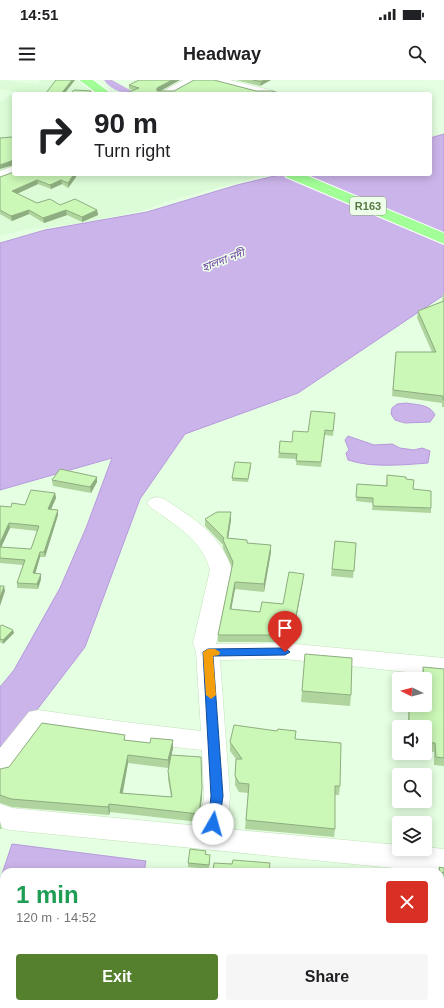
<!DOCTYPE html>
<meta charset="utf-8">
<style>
:root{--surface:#fff;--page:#f6f6f6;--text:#202124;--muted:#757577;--accent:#55802e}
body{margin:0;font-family:Arial,"Noto Sans Bengali",sans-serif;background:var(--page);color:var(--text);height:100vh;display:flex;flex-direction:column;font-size:15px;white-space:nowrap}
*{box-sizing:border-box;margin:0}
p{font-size:13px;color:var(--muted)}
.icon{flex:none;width:22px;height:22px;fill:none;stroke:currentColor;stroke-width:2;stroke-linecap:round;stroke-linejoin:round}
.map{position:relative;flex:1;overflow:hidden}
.drawer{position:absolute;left:0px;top:788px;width:444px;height:140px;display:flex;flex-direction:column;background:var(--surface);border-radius:12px 12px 0 0;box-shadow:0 2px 10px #0003}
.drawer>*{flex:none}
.top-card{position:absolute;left:12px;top:12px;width:420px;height:84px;border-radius:4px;box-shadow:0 2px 10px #0003;background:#fff;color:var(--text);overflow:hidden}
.needle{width:26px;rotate:276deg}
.buttons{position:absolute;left:392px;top:592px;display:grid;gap:8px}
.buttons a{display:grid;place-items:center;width:40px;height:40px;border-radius:4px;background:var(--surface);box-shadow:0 2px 10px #0003;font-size:20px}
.pin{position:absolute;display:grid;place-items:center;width:34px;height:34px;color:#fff;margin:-41px -17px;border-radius:50% 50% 50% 0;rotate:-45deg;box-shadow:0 0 4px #0007}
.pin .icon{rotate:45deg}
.me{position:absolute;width:44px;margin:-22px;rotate:7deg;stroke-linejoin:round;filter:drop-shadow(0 0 3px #0008)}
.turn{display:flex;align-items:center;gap:14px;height:84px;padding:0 16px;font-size:18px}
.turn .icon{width:52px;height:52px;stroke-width:2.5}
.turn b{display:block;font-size:28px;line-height:34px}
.round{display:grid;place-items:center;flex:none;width:42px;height:42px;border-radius:4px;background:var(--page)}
.headline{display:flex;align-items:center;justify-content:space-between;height:68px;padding:0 16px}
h1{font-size:24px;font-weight:700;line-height:30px;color:#1e9e55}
.action{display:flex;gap:8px;margin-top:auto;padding:8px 16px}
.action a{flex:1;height:46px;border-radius:4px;background:var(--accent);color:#fff;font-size:16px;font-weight:700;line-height:46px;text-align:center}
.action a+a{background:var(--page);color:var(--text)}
.status{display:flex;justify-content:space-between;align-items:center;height:28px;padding:0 20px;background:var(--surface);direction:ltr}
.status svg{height:11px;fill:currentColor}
header{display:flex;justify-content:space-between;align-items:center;height:52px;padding:0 16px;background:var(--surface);font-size:18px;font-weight:700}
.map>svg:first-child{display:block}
.residential{fill:#dbfcd6}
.water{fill:#cbb4ea;stroke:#b799dd}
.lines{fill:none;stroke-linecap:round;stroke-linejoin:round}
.canal{fill:#cbb4ea;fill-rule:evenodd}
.minor-casing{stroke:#c3e2ba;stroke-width:1}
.major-casing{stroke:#fff;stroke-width:2}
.minor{fill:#fff;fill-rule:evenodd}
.major{fill:#a2ff98;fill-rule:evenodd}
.wall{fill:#afd49d;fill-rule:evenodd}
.shaded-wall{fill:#8ead80}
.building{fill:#cbf7b7;stroke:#8ead80}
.route{fill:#1a73e8;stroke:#114b97}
.slow{fill:#f59e0b}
.labels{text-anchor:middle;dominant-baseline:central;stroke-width:3;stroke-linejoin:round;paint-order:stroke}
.shield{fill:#edffea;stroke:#85a176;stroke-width:1}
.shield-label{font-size:11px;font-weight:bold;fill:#587945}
.far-water-label{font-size:11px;font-style:italic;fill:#7044a5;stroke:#edffea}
</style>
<div class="status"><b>14:51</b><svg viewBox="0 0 49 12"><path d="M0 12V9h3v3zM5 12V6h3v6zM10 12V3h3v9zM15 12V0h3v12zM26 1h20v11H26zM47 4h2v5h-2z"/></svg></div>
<header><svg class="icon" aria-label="menu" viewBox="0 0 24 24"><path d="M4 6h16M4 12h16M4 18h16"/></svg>Headway<svg class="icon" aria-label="search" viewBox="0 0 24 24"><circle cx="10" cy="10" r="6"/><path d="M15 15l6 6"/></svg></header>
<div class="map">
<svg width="444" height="928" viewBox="0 0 444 928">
<rect width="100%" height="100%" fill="#e5ffe2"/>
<polygon class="residential" points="0,0 37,4 42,0 81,0 102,14 14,14 14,94 269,94 172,120 140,131 81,143 30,149 0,156 0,22 15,12 0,9"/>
<g class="water">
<polygon points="444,54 444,215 298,313 185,354 140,419 85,567 33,635 0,667 0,607 14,590 60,508 86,448 112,378 0,410 0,163 45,150 147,132 237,105 283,94 430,94 430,58"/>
<path d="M406 323C417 325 430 324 435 335L430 342 405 343 395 340 391 334 392 328 397 324Z"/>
<path d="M348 356 374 365 392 364 400 368 414 370 422 368 430 371 428 383C402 385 372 388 348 380L346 373 349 370 345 360Z"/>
<polygon points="12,764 146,781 144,792 4,792 4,844 0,844 0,800"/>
</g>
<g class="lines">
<path class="canal" d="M104 0H112L137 14C125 14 111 11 104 0Z"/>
<defs>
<g id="minor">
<polygon points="183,0 198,0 173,14 158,14"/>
<polygon points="210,0 230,0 274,11 276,14 256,14 212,2"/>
<polygon points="14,86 14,94 16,94 0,100 0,91"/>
<path d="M157 417 164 419C193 438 221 454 232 490L216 564 285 563 444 578V596L285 579 220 580 230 716 227 749 399 765V769H425V767L444 769V793L10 750 0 747V724L12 728 200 746 204 716 202 670 117 661 43 649 9 694 0 697V668L29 632 38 630 117 641 201 651 196 572 193 563 210 490C202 459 175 445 150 427L147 423 150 419Z"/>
</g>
<g id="major">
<polygon points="79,0 93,0 112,14 98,14"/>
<polygon points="284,94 303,94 444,153 444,164 286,97"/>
</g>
</defs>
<use href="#minor" class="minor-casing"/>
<use href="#major" class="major-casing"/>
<use href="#minor" class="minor"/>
<use href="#major" class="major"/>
</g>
<g class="wall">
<polygon points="75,0 64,14 46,14 46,13"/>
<polygon points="236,0 271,0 260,6"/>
<polygon points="129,5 161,11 256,11 124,14 133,10 129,9"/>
<polygon points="0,97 76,97 68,108 62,104 51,109 38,104 17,114 37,123 60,125 97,130 98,135 82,142 67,135 44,143 29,134 12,141 0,134"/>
<polygon points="444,213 444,327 442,327 442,323 392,316 396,272 432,272 417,238 418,231 443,221 442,220 443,214"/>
<polygon points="335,333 333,356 325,355 321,387 296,385 297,379 278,378 279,373 292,362 308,352"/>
<polygon points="251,387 248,402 232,401 232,398"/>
<polygon points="387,395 406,399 413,409 431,428 431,433 372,430 373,423 356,421 357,404 386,406"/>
<polygon points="52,400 97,402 91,413 53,406"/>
<path d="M55 413 56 418 51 429 58 430V435L45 477H40L35 493 41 499 38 509 17 508V503L23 485 0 483V426L11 427 25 425ZM10 448 37 451 31 469 1 467Z"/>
<polygon points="205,439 231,440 228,458 247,460 247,463 271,472 264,512 235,509 231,529 260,532 283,524 303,501 295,544 294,543 291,562 218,562 218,555 232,487 223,468 223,465 205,446"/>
<polygon points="335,461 356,463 353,498 331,496"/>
<polygon points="0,546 14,553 3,564 0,562"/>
<polygon points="423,587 444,589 444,686 434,685 434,672 425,671 425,647 408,647 408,638 409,629 425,631 425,599 422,599 422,595"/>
<polygon points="302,611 351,615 350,626 301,622"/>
<polygon points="277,651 296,651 295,659 340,706 339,715 335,715 335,749 334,757 245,749 248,713 239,712 235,705 236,679 230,671 230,662"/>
<path d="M125 660 150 663 173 660V668L171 675 202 716 199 742 110 732 109 735 12 727 0 723V690ZM128 683 168 688V699L171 717 123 713Z"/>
<polygon points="0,741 2,749 0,749"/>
<polygon points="206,771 206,774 210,779 209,789 188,787 188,783"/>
<polygon points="439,787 444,788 444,799 440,799 440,792 438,792"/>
<polygon points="443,816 444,816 444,836 443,836 442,822"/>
</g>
<g class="shaded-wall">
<polygon points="72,0 75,0 64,14 61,14"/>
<polygon points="172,0 180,0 157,13 157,14 157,8"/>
<polygon points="264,0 271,0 260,6 261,2"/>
<polygon points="14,80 14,85 0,89 0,85"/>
<polygon points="74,94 76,94 76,97 68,108 68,103"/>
<polygon points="37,100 38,104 12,116 12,111"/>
<polygon points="61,100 62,104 51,109 50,105"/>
<polygon points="29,130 29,134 12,141 11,136"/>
<polygon points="66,130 67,135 44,143 43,138"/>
<polygon points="97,130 98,135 82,142 82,137"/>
<polygon points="97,397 97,402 91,413 90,407"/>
<polygon points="55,413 56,418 49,434 48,429"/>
<polygon points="58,430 58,435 45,477 44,472"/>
<polygon points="231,432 231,440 227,465 227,458"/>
<polygon points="9,443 10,448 0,470 0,463"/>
<polygon points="271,465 271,472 264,512 264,504"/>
<polygon points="40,472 40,477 34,498 33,493"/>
<polygon points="41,494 41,499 38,509 37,504"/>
<polygon points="304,494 303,501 295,544 296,536"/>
<polygon points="235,502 235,509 230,536 230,529"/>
<polygon points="4,506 5,511 0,526 0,518"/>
<polygon points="294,536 294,543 291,562 292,555"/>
<polygon points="13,550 14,553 3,564 3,560"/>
<polygon points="173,660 173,668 169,688 168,680"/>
<polygon points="128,675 128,683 121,721 120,713"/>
<polygon points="202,708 202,716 199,742 199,734"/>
<polygon points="109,724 110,732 109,735 108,727"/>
</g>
<g class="building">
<polygon points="56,0 72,0 61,14 46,13"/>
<polygon points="139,0 172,0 157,8 157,11 174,11 194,0 214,0 256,11 272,11 284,14 124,14 139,8 129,5"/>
<polygon points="253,0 264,0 261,2"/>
<polygon points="74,10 91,11 89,14 70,14"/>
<polygon points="12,57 14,57 14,80 0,85 0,58"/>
<polygon points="14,92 14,94 74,94 68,103 61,100 50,105 37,100 12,111 37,123 50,119 60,125 75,119 97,130 82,137 66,130 43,138 29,130 11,136 0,130 0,97"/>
<polygon points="444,221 444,320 443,320 443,316 393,310 396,272 436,272 418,231"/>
<polygon points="311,331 335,333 333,351 325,350 321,382 296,381 297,374 279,373 280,361 292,362 293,351 308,352"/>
<polygon points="235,382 251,383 248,399 232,398"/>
<polygon points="60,389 97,397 90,407 52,400"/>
<polygon points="387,395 406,397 406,399 414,400 413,409 431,411 431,428 373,426 373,418 356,417 357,404 387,406"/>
<polygon points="31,410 55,413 48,429 58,430 44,472 40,472 33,493 41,494 37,504 17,503 25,480 0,478 0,467 31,469 39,446 9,443 0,463 0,426 11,427 12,423 25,425"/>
<polygon points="217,432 231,432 227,458 247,460 247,463 271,465 264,504 235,502 230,529 260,532 262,522 283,524 289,492 304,494 296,536 294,536 292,555 218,555 233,482 223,460 224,458 205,439"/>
<polygon points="335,461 356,463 354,491 332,489"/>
<polygon points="0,506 4,506 0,518"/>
<polygon points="2,545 13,550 3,560 0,559 0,546"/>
<polygon points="305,574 352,578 351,615 302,611"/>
<polygon points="423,587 444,589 444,678 436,677 435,663 425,662 425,647 409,647 409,629 426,631 425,599 424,599"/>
<polygon points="42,643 125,655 124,660 150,663 151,658 173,660 168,680 128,675 120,713 172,717 168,691 171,675 201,677 202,708 199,734 109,724 108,727 11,719 0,715 0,689 9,687"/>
<polygon points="234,645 277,651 278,649 296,651 295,659 341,663 340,706 335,706 335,749 246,740 249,704 239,703 235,696 236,679 242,679 230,662"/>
<polygon points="190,769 206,771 205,774 210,775 209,785 188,783"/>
<polygon points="233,780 270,783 269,791 294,792 213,792 214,783 232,784"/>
<polygon points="439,787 444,788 444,793 440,792"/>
<polygon points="333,924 344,924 362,926 362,928 333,928"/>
</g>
<polygon class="route" points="285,568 290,572 285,575 213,576 223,716 219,744 217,748 213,749 209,748 208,744 211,716 203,572 208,569"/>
<polygon class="slow" points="208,569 215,569 220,572 219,575 213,576 216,615 211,619 206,615 203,572"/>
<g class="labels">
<rect class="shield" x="350" y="117" width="36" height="18" rx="3"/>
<g class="shield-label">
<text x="368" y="126">R163</text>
</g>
<g class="far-water-label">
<text transform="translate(223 180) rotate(-21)">হালদা নদী</text>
</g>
</g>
</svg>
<div class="buttons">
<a><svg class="needle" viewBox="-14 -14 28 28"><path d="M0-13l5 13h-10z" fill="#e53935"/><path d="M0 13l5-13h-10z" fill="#757577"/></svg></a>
<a><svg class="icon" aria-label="sound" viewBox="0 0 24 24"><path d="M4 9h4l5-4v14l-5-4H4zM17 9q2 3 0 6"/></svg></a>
<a><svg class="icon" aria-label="search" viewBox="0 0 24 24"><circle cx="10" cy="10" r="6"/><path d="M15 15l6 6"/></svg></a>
<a><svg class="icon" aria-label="layers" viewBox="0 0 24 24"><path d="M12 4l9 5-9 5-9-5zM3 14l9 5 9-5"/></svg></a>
</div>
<div class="pin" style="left:285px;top:572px;background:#d93025"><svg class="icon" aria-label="arrive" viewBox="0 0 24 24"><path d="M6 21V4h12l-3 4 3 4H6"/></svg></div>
<svg class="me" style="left:213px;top:744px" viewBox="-20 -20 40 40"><circle r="19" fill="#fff"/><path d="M0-13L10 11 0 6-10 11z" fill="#1a73e8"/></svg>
<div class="top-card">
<div class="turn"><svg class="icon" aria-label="right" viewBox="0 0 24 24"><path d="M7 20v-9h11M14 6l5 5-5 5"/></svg><div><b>90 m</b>Turn right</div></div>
</div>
<section class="drawer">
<div class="headline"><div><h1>1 min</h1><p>120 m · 14:52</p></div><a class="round" style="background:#d93025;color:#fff"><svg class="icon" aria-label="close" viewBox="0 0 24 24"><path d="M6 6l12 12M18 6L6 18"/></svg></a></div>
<div class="action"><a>Exit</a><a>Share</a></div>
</section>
</div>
